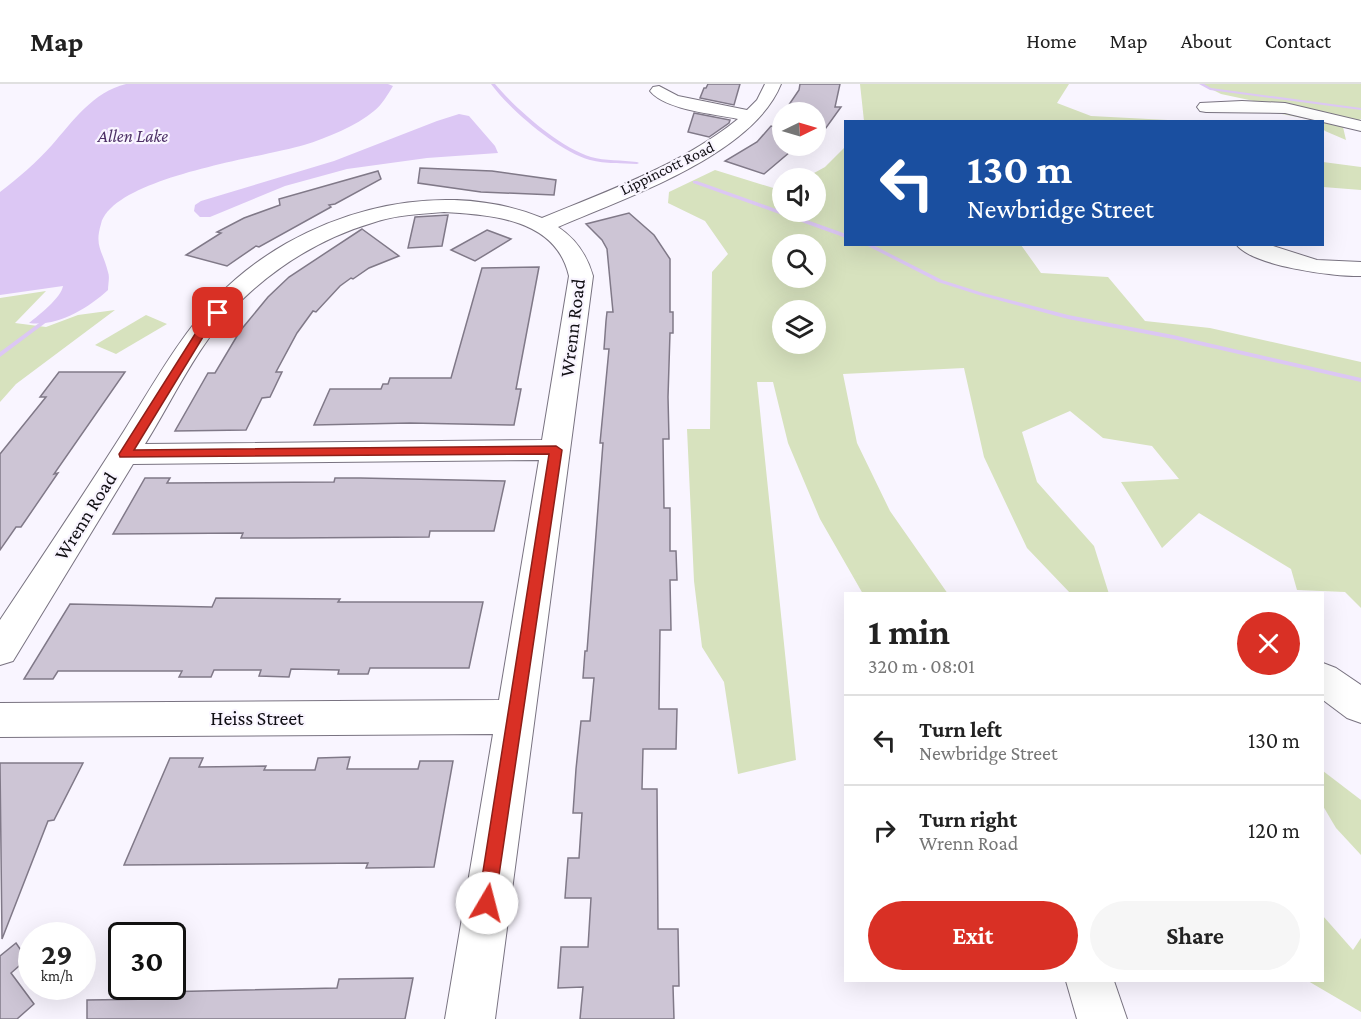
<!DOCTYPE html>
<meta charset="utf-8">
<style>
:root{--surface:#fff;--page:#f6f6f6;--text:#222;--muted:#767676;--line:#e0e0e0;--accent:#d93025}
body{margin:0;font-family:"Crimson Pro",serif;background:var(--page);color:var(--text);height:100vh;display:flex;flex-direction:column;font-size:22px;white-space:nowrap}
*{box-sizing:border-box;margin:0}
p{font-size:20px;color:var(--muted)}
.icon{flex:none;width:33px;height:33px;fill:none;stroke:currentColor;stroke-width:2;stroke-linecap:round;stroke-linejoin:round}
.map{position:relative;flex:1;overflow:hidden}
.drawer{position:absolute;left:844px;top:508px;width:480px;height:390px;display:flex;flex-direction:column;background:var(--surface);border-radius:0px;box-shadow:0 6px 24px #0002}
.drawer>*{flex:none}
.hud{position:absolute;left:844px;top:36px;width:480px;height:126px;border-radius:0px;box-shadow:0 6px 24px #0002;background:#1a4fa0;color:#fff;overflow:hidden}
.needle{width:39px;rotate:85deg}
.controls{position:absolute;left:772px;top:18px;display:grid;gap:12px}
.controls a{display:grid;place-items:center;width:54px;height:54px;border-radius:50%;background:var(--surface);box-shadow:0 6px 24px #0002;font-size:30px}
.speed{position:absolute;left:18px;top:838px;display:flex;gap:12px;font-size:30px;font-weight:700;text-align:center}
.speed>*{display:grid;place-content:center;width:78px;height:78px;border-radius:50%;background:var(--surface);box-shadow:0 6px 24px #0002;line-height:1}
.speed small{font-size:15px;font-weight:400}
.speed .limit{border:3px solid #111;border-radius:9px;background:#fff;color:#111}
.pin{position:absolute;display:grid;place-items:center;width:51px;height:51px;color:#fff;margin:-26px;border-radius:12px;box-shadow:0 3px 9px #0006}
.me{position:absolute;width:66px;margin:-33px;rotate:8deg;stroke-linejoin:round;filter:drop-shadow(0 0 4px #0008)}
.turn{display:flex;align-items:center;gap:21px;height:126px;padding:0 24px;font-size:27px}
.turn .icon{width:78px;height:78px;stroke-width:2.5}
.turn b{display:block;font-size:42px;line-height:51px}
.round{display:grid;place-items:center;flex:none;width:63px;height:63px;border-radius:32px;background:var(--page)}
.head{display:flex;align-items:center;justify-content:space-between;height:102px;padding:0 24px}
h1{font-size:36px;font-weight:700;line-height:45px}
.action{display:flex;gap:12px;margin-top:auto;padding:12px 24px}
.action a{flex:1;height:69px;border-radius:36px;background:var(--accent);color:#fff;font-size:24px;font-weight:700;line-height:69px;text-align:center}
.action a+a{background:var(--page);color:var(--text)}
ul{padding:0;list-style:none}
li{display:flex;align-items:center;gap:18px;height:90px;padding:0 24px;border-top:2px solid var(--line)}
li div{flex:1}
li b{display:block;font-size:22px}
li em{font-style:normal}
header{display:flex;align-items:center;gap:36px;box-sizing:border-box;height:84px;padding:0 30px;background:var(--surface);border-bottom:2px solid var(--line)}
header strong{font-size:28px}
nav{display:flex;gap:33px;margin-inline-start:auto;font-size:21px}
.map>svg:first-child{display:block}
.green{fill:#d7e2be;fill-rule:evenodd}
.water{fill:#dcc7f4}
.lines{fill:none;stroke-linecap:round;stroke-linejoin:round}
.stream{fill:#dcc7f4;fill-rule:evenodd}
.building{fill:#cdc5d5;stroke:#807988;stroke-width:1.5}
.minor-casing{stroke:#797381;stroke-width:2}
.minor{fill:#fff;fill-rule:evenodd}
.route{fill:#d93025;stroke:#8d1f18;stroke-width:1.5}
.labels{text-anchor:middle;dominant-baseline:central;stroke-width:4.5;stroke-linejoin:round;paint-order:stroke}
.far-street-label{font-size:16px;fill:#110f14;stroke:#f9f5ff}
.far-water-label{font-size:18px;font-style:italic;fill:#4d3066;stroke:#f9f5ff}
.street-label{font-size:20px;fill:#110f14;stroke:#f9f5ff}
</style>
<header>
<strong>Map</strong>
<nav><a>Home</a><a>Map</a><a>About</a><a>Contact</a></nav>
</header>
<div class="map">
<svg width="1361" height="935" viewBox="0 0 1361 935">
<rect width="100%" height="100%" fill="#f9f5ff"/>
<g class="green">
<polygon points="860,0 1069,0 1057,19 1091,32 1187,37 864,37"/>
<polygon points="1201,0 1361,0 1361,35 1343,43 1346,56 1325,47 1323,45 1323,38 1255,25 1254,17 1221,10"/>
<path d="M846 62V160L1021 161 1041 189 1108 193 1145 237 1210 244 1361 278V524L1345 508 1297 506 1291 485 1199 429 1162 464 1121 398 1179 395 1152 362 1103 354 1070 327 1022 348 1037 398 1094 462 1109 510H1071L1027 464 984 373 964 284 843 290 857 359 890 427 948 510H863L820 435 788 359 773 298H757L796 676 738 690 724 598 702 563 694 497 687 345H710L712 188 728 170 705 137 668 119 669 108 715 86 783 107V128H816V94H805L825 83ZM783 160H816V194H783ZM783 226H816V260H783Z"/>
<polygon points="1323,78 1361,83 1361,106 1323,103"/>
<polygon points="46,207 15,239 46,243 78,231 115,226 16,300 0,318 0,214"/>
<polygon points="146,231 167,240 116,270 95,261"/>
<polygon points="1323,687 1361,716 1361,771 1336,744 1323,722"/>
<polygon points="1323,832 1353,866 1361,854 1361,928 1308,897 1323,897"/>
</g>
<g class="water">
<path d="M126 0H388L393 2C388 10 382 21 374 27 356 42 327 54 304 61 260 74 114 93 101 140 94 163 103 167 108 188 110 193 108 200 108 206 87 225 57 243 29 239 39 231 61 214 63 202L0 211V108C18 94 37 78 52 61 73 37 93 8 126 0Z"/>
<polygon points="459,30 469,32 495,62 498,69 427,74 347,85 285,102 210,133 200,133 194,127 195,121 201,117 334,77 437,37"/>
</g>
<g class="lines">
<g class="stream">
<path d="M491 0H495C516 25 559 63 591 73 605 77 622 76 637 78L639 79 637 80C622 79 606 80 590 76 558 67 511 27 491 0Z"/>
<polygon points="1199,0 1204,0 1211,4 1361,24 1361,26 1210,6"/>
<polygon points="693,97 697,97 846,150 846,154 693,99"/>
<polygon points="864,160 871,160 942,196 983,209 1068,231 1173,251 1361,294 1361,298 1173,255 1068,235 979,211 938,198"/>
<polygon points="50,231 53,233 52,234 0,273 0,268"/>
</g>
</g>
<g class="building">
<polygon points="708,0 740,0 734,21 700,14 704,4 706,4"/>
<polygon points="800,0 840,0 835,23 841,23 823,48 816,47 816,28 784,28 799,6"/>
<polygon points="694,29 704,31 730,36 729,39 709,53 688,48"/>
<polygon points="783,31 783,62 797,62 764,90 725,77 757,58 771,42 775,43"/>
<polygon points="420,84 492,87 556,96 554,111 481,108 418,99"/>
<polygon points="378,87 381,95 335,120 329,121 331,123 259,163 256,162 227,182 186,171 221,149 217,148 244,134 280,121 279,115"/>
<polygon points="629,129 654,151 670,175 670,228 673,228 673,249 670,249 668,313 669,355 663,355 664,424 670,424 670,467 676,467 677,496 670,496 671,546 660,546 659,625 677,625 676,665 643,665 642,705 657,705 658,845 678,845 679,902 673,902 674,935 580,935 583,903 558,904 561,863 588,863 591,814 565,814 568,774 579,774 582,729 573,729 576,685 581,637 590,637 594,594 583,594 585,567 587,567 603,359 600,359 609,265 604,265 606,237 607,228 613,228 607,165 602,156 586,140"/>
<polygon points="448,131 442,162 408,164 415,133"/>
<polygon points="362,145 399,172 369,184 353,195 351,194 340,202 316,228 313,227 297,249 276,288 282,288 270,313 262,314 246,346 175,347 208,289 215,289 240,247 268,213 289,193"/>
<polygon points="487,146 511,155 475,177 451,166"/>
<polygon points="539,183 516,305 521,305 514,341 410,339 314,341 330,305 381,305 383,300 388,300 390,294 451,294 482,184"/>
<polygon points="59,288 125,288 54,390 58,389 21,443 16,443 0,466 0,370 46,313 40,313"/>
<polygon points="145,394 170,394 167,399 334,398 335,394 360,394 505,397 494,447 430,447 429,453 289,454 241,454 243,449 113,450"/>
<polygon points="216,514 340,515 338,518 483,518 469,584 370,584 368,590 338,590 339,586 291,585 289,593 259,592 261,586 214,586 211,593 179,593 182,587 58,587 53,595 24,595 70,520 212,523"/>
<polygon points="350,673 347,685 418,685 420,677 453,677 434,783 366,784 368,779 124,781 170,674 203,674 199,683 266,682 264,686 315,686 318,674"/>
<polygon points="0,679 83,679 54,736 48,737 2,855"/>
<polygon points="16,859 27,875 11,889 34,920 17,935 0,935 0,872"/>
<polygon points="413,894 405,935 87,935 87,916 156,915 159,908 337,904 339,895"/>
</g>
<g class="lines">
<defs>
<g id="minor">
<path d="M765 0H781C753 71 625 114 558 143 576 155 587 171 593 192L495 935H445L493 650 0 653V619L499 616 539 376 133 380 13 577 0 581V536C42 473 84 410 124 347 153 301 179 253 217 213 297 130 434 90 542 134 610 106 681 81 738 35 715 30 665 26 650 7L653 3 659 2 678 12 747 26 757 16ZM444 128C493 131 556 135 569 192L542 356 145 360C167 325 185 287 209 254 248 200 308 158 372 139 395 131 420 130 444 128Z"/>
<polygon points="1242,17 1285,19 1361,37 1361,47 1285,29 1206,28 1200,27 1197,23 1200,19"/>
<path d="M1236 160H1267L1317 176 1361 178V192C1335 193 1251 182 1236 160Z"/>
<polygon points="1323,579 1336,584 1361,601 1361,639 1347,634 1323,616"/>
<polygon points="1066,897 1114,897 1127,935 1077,935"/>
</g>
</defs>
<use href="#minor" class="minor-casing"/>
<use href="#minor" class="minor"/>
</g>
<polygon class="route" points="214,227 223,229 206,248 134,366 556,362 562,366 494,825 487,828 480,825 478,819 549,370 120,373 119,370 197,247"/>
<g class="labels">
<g class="far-street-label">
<text transform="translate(667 84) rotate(-26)">Lippincott Road</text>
</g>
<g class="far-water-label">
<text x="133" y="52">Allen Lake</text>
</g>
<g class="street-label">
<text transform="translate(572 244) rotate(-83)">Wrenn Road</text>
<text transform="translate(85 432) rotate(-58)">Wrenn Road</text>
<text x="257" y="634">Heiss Street</text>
</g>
</g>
</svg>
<div class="controls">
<a><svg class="needle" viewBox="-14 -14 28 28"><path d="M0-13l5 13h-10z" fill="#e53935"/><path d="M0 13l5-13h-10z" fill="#767676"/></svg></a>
<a><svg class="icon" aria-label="sound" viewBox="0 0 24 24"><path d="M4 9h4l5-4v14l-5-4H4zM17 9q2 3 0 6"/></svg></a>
<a><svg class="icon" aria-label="search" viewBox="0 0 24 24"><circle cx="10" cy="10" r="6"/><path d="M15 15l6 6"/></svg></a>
<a><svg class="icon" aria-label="layers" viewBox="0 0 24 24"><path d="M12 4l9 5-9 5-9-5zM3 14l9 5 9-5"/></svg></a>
</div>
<div class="speed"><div>29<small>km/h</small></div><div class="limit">30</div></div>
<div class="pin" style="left:218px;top:229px;background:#d93025"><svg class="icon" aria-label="arrive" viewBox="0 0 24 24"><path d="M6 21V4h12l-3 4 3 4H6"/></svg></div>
<svg class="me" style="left:487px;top:819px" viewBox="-20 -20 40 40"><circle r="19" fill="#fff"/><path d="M0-13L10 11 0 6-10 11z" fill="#d93025"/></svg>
<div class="hud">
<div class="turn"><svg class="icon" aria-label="left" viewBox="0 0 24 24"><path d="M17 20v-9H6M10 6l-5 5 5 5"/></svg><div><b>130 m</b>Newbridge Street</div></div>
</div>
<section class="drawer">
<div class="head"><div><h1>1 min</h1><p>320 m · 08:01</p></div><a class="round" style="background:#d93025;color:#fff"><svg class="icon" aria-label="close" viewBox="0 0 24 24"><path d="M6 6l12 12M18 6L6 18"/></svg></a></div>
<ul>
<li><svg class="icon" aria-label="left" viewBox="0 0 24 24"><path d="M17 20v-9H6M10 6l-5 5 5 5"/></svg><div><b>Turn left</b><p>Newbridge Street</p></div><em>130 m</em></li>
<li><svg class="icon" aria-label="right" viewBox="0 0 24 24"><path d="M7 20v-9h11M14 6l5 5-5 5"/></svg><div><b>Turn right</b><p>Wrenn Road</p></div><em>120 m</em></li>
</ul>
<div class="action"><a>Exit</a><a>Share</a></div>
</section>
</div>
